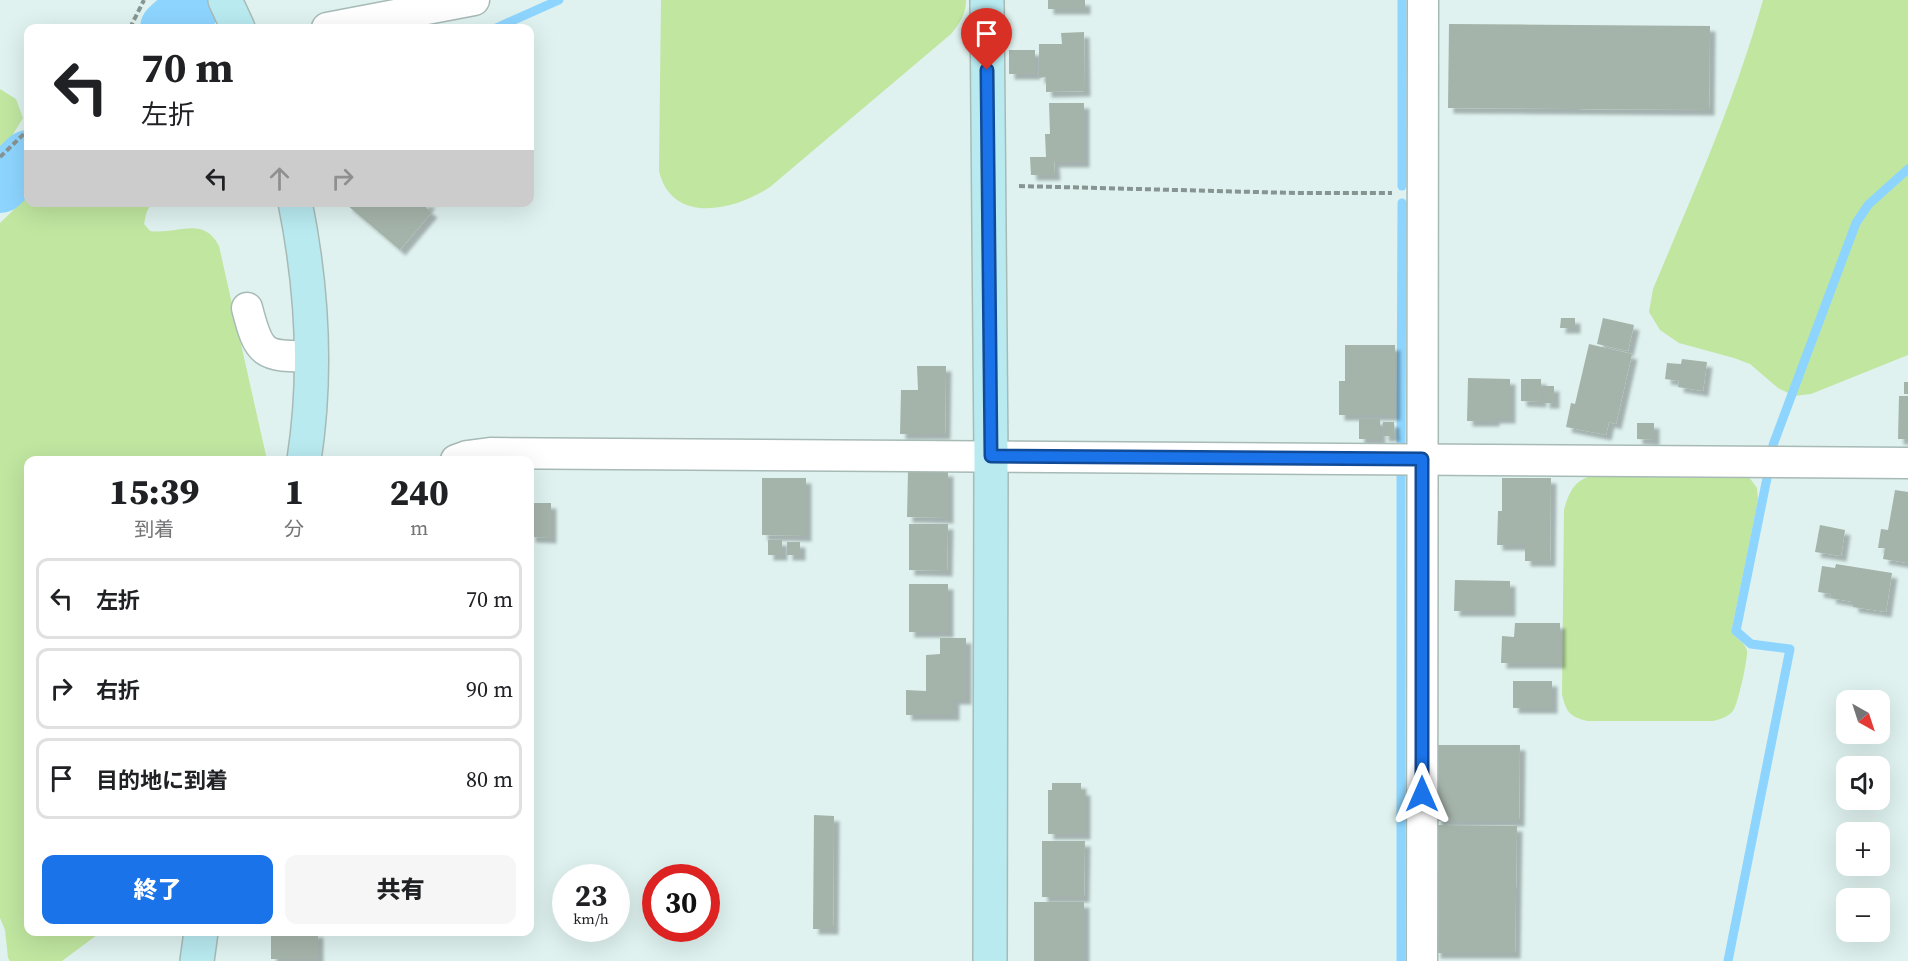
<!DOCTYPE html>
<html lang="ja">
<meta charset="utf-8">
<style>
:root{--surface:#fff;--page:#f6f6f6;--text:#202124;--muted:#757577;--line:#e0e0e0;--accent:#1a73e8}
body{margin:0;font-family:"Source Serif 4","Noto Sans JP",serif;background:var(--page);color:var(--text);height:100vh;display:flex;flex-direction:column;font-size:22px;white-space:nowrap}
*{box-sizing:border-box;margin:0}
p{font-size:20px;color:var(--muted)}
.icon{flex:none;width:33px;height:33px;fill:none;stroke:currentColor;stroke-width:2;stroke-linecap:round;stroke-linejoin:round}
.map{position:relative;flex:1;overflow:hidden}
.panel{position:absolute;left:24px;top:456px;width:510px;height:480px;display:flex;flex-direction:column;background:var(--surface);border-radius:12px;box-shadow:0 6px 24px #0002}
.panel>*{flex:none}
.guide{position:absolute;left:24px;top:24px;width:510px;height:183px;border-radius:12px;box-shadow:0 6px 24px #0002;background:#fff;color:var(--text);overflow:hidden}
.needle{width:39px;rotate:141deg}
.buttons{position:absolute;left:1836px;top:690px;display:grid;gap:12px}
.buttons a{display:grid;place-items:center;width:54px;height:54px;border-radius:12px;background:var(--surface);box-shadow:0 6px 24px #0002;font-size:30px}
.speed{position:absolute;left:552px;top:864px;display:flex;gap:12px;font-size:30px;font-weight:700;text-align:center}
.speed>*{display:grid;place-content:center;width:78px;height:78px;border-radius:50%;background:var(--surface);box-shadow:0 6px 24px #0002;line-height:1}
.speed small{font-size:15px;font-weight:400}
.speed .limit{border:9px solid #d22;background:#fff;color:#111}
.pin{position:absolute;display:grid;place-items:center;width:51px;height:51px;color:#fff;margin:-62px -26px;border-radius:50% 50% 50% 0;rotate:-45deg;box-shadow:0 0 6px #0007}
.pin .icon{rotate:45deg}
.me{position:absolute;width:66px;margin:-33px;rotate:0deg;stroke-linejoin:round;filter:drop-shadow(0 0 4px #0008)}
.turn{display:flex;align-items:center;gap:21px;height:126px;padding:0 18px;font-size:27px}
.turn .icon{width:78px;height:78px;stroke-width:2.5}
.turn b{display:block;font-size:42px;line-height:51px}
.lanes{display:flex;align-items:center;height:57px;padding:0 18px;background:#0003;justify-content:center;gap:30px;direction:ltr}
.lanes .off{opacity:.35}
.eta{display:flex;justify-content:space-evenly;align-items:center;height:102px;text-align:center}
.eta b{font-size:36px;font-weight:800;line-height:42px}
.cta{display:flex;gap:12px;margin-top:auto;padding:12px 18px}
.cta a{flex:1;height:69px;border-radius:12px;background:var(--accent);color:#fff;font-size:24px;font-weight:800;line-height:69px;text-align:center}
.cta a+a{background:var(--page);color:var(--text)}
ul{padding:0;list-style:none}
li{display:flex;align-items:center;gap:18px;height:81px;margin:0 12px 9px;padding:0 6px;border:3px solid var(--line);border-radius:12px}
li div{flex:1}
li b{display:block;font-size:22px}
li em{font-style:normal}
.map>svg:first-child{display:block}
.green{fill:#c0e6a0}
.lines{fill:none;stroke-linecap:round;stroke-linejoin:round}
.stream{stroke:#8dd5ff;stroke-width:9}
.river{stroke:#8dd5ff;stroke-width:56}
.building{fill:#a5b4aa;filter:url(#shadow)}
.street-casing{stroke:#a7bab6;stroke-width:33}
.secondary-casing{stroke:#a7bab6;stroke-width:36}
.path{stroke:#879592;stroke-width:4;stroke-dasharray:6 3;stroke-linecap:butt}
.street{stroke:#fff;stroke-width:30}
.secondary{stroke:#b8eaf0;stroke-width:33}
.route-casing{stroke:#114b97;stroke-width:15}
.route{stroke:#1a73e8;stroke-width:10}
</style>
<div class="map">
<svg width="1908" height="961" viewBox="0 0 1908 961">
<defs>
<filter id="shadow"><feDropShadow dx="5.5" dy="5.5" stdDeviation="1.5" flood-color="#0004"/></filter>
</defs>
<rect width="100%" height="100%" fill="#dff2ef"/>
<g class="green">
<path d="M661 0H966C966 14 960 23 951 34L770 187C736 210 672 226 659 171Z"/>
<path d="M1763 0H1908V355L1811 394 1794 396 1778 388 1750 364 1734 358 1679 343 1660 330 1649 312 1653 289C1693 194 1735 100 1763 0Z"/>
<polygon points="0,89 16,99 23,118 12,136 0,147"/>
<path d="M28 196V202L151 203 146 214 144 224 150 231C177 235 203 215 219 246L267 460H28V932H101L62 961H10L8 958 5 930 0 918V223Z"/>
<path d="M1602 472 1749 477 1757 488 1758 500 1732 628C1732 639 1745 640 1747 651 1748 658 1738 704 1733 711 1728 717 1721 719 1713 721H1587C1569 716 1566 712 1562 694L1564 510C1571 485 1577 479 1602 472Z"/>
</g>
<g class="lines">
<g class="stream">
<polyline points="496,28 559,0"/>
<polyline points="1402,186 1402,0"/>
<polyline points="1401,445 1402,203"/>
<polyline points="1773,445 1856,223 1868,205 1908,169"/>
<polyline points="1401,961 1401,473"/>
<polyline points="1728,961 1790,649 1751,644 1736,631 1767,478"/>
</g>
<g class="river">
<polyline points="168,28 199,0"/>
<polyline points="0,185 28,158"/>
</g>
</g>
<g class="building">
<rect x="1048" y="0" width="37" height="9"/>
<polygon points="1449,24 1710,26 1709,110 1448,108"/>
<polygon points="1084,32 1085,91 1046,92 1046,77 1039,78 1039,44 1062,44 1061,33"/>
<rect x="1009" y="50" width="26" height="24"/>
<polygon points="1049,103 1084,103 1084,162 1054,162 1055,175 1031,175 1030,157 1046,157 1045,134 1050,134"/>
<polygon points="349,202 430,202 426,208 432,212 400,250 347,205"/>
<polygon points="1561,318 1575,318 1575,328 1560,328"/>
<polygon points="1603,318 1634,325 1628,351 1597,344"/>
<polygon points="1589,344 1632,354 1616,424 1609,422 1606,435 1566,427 1571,403 1575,404"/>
<polygon points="1345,345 1395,345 1395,415 1339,415 1339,381 1345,381"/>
<polygon points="1682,359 1707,362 1703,391 1678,387 1679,381 1665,379 1667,363 1681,364"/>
<polygon points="917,366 946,366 945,434 900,434 901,390 918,390"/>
<polygon points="1468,378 1510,379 1510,418 1494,418 1494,421 1467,421"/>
<polygon points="1521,379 1541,379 1541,402 1521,401"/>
<rect x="1904" y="382" width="4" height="12"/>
<rect x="1544" y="386" width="10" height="17"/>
<polygon points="1899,396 1908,396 1908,439 1898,439"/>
<rect x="1359" y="419" width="21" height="20"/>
<polygon points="1383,422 1394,422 1395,436 1383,436"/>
<polygon points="1637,423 1654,423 1654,440 1637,439"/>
<polygon points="908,471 948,471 948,518 907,517"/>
<polygon points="762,478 806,478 806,536 762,535"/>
<polygon points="1502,478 1551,478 1550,561 1525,561 1525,545 1497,545 1498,511 1502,511"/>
<polygon points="1895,490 1908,492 1908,563 1883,559 1885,548 1878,548 1881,529 1888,530"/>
<polygon points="530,503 551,503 551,538 530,537"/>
<polygon points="909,524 948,524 947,571 909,570"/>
<polygon points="1820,525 1845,530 1841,556 1815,552"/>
<rect x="768" y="540" width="14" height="15"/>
<rect x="787" y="542" width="13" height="13"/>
<polygon points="1836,564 1892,573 1886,612 1853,607 1853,602 1830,598 1831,594 1818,592 1822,566 1835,568"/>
<polygon points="1455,580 1510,581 1510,611 1454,611"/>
<rect x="909" y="584" width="39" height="48"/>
<polygon points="1515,623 1560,623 1560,663 1501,663 1502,636 1514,637"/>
<polygon points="940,638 966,638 966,699 954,699 954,715 906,715 906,690 926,691 926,655 940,654"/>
<rect x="1513" y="681" width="39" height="27"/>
<polygon points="1436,745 1520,745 1519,821 1436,821"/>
<polygon points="1052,783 1081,783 1081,790 1085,790 1085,834 1048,834 1048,790 1052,790"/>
<polygon points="814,815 834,816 833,929 813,929"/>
<polygon points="1436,825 1517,826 1515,953 1435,953"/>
<polygon points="1042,841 1085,841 1084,897 1042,897"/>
<rect x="1034" y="902" width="50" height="59"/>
<rect x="271" y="932" width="47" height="27"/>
</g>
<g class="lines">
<defs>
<g id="street">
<polyline points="327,28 474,0"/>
<path d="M247 308C259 355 263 357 311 356"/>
<polyline points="456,460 467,456 490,453 1908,463"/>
<polyline points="1422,961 1423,0"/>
</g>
<g id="secondary">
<polyline points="225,0 238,28"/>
<polyline points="987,0 991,456 990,961"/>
<path d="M295 202C312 286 317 376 304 460"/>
<polyline points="197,961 201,932"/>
</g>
</defs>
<use href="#street" class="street-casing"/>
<use href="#secondary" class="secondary-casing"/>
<g class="path">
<polyline points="130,28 144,0"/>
<polyline points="0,157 28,130"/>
<polyline points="1019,186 1295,193 1392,193"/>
</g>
<use href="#street" class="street"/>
<use href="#secondary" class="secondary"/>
</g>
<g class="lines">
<defs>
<polyline id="route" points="987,70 991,456 1422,459 1422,794"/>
</defs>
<use href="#route" class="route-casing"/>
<use href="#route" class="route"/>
</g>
</svg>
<div class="buttons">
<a><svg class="needle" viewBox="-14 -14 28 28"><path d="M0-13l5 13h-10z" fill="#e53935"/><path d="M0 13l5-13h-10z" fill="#757577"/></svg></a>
<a><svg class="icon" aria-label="sound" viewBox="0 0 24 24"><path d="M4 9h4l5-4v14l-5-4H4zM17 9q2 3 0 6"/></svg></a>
<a>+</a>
<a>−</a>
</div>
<div class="speed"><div>23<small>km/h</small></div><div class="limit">30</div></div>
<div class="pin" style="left:987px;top:70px;background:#d93025"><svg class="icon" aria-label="arrive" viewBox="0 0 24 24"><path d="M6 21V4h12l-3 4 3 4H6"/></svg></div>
<svg class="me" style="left:1422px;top:794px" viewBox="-20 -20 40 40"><path d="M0-17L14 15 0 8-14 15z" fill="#1a73e8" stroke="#fff" stroke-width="4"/></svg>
<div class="guide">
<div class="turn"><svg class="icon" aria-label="left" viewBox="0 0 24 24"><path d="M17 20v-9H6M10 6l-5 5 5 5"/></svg><div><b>70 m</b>左折</div></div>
<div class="lanes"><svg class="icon" aria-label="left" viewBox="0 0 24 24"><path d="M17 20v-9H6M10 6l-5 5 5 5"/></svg><svg class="icon off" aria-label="ahead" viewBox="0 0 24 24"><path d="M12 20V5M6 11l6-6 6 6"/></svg><svg class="icon off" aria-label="right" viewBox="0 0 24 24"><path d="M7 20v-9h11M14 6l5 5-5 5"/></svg></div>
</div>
<section class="panel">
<div class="eta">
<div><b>15:39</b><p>到着</p></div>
<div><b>1</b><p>分</p></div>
<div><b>240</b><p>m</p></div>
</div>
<ul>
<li><svg class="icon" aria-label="left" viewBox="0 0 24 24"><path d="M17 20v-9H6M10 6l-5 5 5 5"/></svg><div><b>左折</b></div><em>70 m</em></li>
<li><svg class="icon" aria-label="right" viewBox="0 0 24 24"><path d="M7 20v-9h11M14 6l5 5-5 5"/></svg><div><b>右折</b></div><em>90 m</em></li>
<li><svg class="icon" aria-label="arrive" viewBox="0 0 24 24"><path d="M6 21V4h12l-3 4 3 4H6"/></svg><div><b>目的地に到着</b></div><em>80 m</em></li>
</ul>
<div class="cta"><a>終了</a><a>共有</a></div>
</section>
</div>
